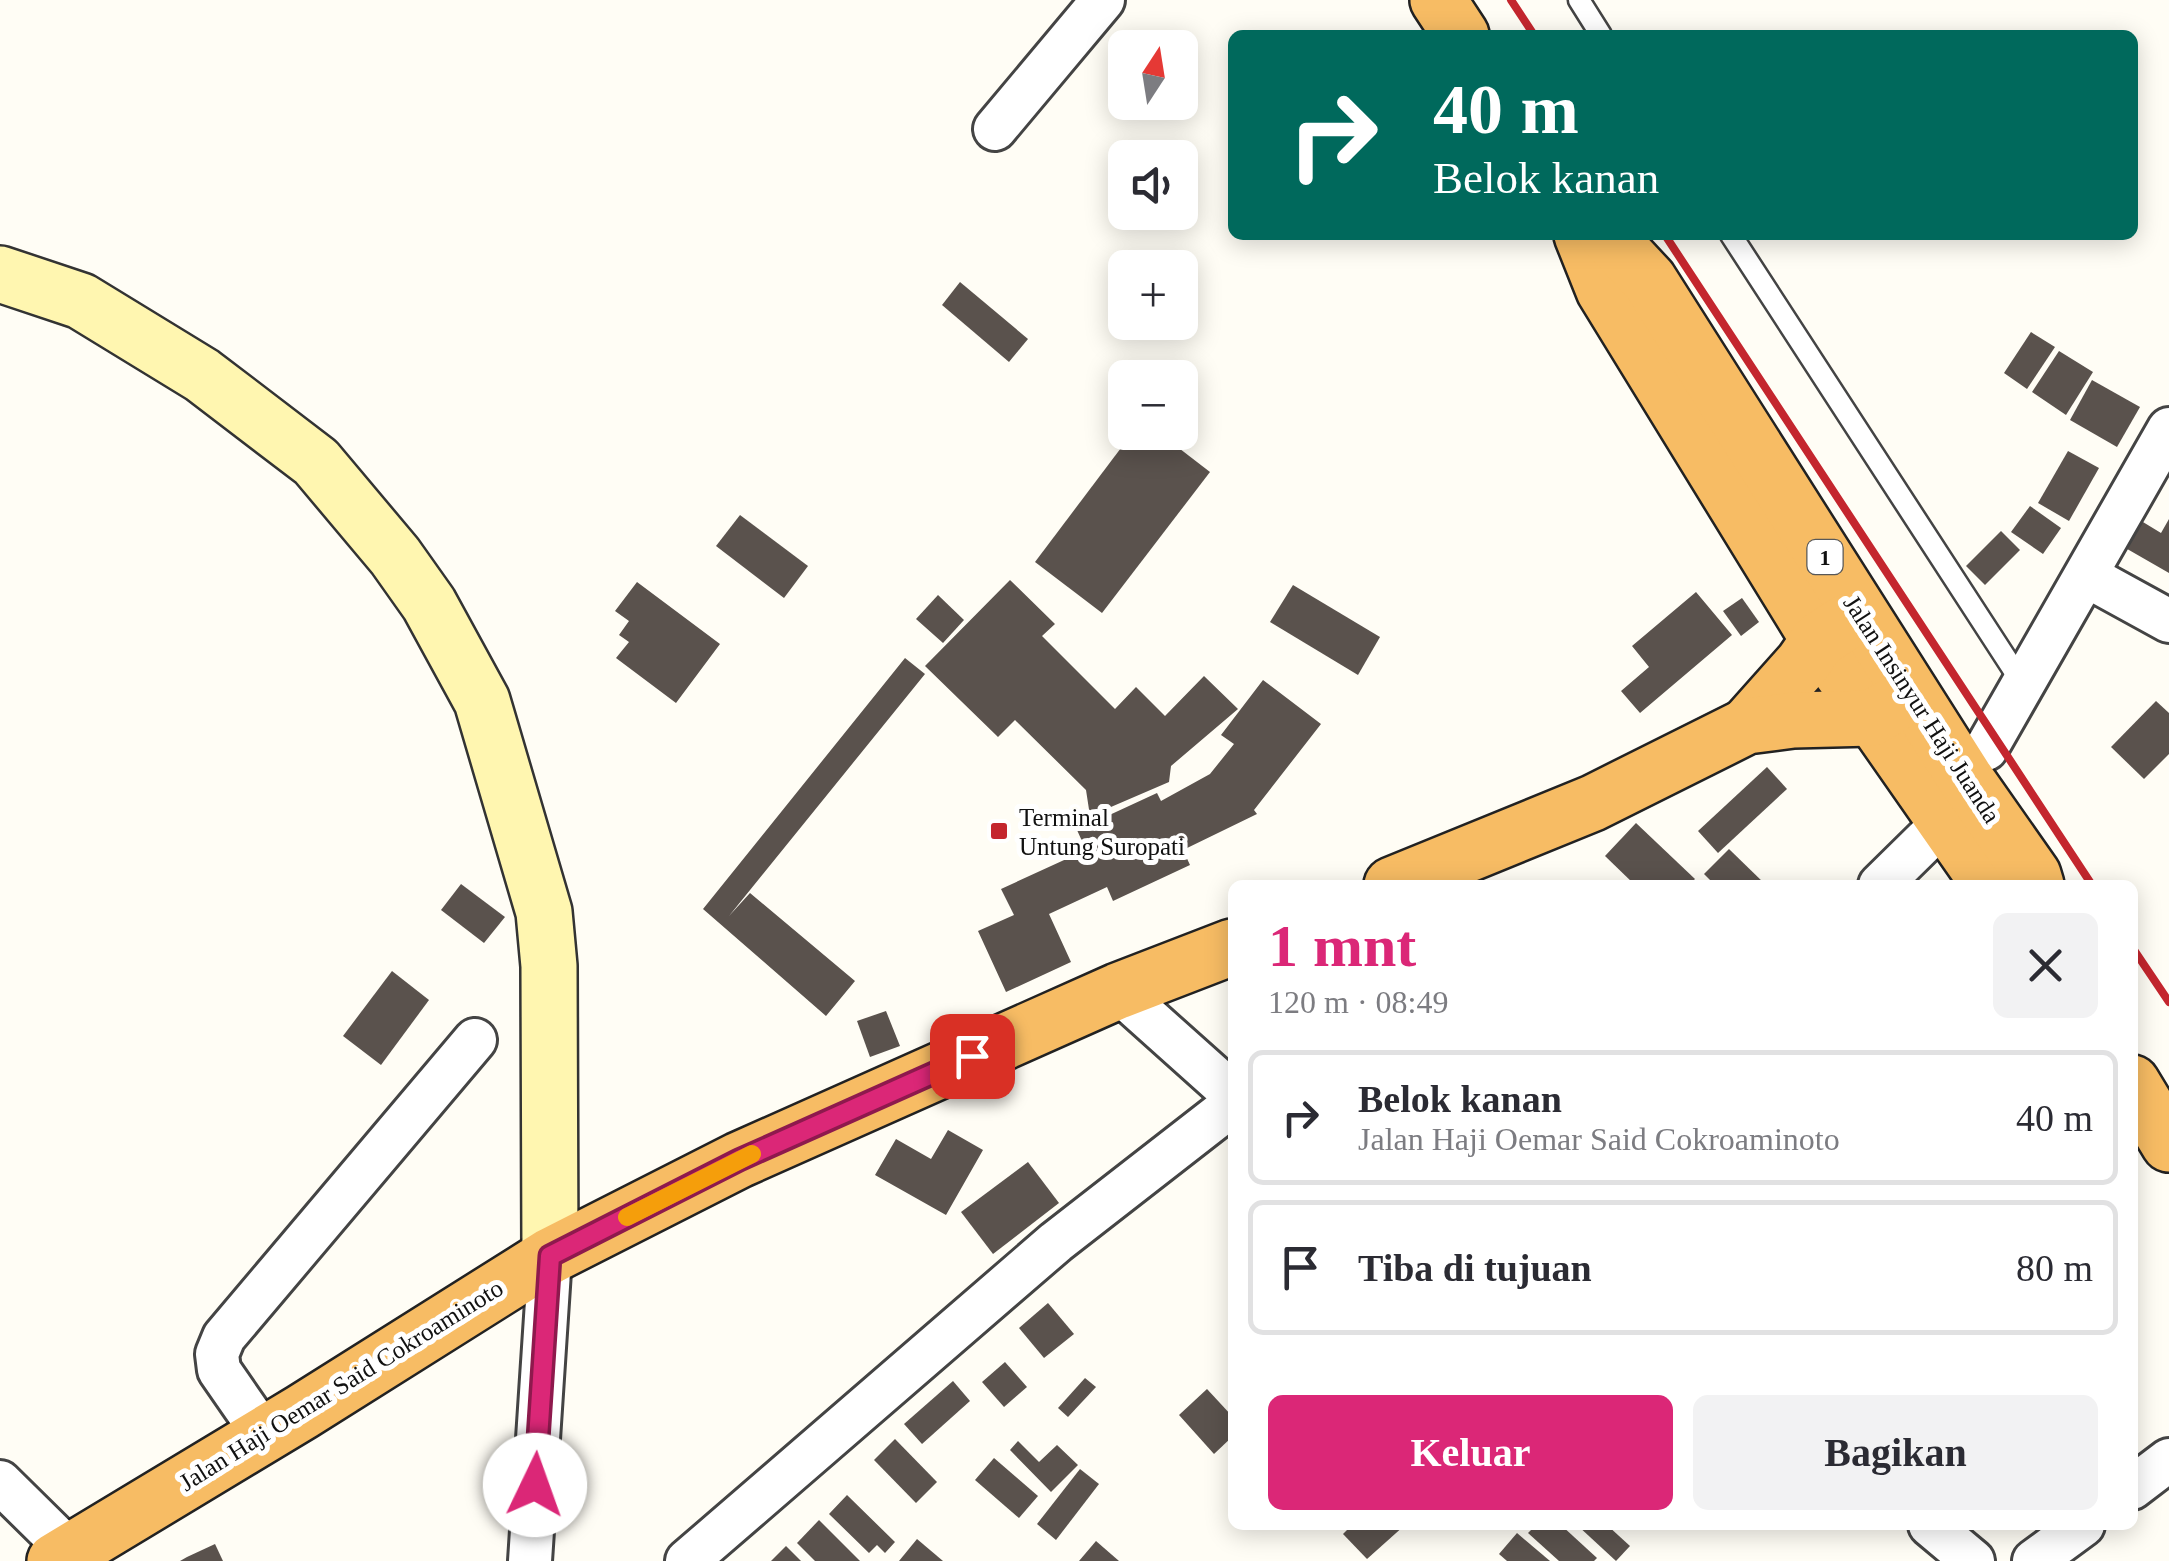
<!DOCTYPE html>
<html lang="id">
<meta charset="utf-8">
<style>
:root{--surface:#fff;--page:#f2f2f3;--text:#2b2b33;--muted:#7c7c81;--line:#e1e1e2;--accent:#db2777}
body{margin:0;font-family:"Times New Roman",serif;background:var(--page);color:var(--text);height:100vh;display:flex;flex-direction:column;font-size:38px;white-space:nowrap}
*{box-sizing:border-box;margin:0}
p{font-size:32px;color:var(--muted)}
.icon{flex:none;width:55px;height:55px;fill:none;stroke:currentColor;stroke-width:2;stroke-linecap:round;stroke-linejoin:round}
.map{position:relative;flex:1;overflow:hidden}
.side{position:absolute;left:1228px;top:880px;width:910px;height:650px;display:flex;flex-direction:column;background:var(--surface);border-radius:15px;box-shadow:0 5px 25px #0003}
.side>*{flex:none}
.guide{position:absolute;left:1228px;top:30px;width:910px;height:210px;border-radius:15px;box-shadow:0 5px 25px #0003;background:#00695c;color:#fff;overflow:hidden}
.needle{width:65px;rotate:12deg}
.controls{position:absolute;left:1108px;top:30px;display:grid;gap:20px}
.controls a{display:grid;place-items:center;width:90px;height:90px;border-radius:15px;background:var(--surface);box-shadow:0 5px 25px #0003;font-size:50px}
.pin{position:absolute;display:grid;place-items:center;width:85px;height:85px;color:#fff;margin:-42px;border-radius:20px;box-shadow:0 5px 15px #0006}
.me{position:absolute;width:110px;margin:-55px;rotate:3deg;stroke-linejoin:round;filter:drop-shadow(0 0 8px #0008)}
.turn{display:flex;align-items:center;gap:35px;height:210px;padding:0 40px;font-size:45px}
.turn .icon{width:130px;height:130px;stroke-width:2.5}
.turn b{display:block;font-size:70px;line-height:85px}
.round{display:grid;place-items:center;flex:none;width:105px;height:105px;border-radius:15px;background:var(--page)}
.head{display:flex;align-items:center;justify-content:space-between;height:170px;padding:0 40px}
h1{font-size:60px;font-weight:800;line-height:75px;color:var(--accent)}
.action{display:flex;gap:20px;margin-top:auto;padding:20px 40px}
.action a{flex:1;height:115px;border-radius:15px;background:var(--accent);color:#fff;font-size:40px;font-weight:800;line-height:115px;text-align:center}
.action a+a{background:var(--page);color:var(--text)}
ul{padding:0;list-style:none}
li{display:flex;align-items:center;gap:30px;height:135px;margin:0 20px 15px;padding:0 20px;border:5px solid var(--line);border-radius:15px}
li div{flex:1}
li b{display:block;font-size:38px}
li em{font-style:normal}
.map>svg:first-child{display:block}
.building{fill:#5a524d}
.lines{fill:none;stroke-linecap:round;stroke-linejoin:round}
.service-casing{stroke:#444;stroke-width:25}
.minor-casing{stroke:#444;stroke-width:48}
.secondary-casing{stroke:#333;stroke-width:60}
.trunk-casing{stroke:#222;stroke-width:60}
.service{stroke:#fff;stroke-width:20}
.minor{stroke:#fff;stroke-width:42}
.secondary{stroke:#fff6b0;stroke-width:55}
.trunk{stroke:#f7bc64;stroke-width:55}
.rail{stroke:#c4262e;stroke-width:8}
.route-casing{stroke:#8e194d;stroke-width:25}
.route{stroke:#db2777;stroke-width:18}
.slow{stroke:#f59e0b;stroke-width:18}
.poi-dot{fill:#c4262e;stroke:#fff;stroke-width:4}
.labels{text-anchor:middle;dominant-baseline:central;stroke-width:10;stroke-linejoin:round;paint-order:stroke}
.shield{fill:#fff;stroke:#585858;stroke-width:2.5}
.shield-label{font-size:22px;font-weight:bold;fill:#111}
.street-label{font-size:25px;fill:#111;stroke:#fff}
.poi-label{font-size:25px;fill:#111;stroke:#fff;text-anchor:start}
</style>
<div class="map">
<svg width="2169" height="1561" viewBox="0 0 2169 1561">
<rect width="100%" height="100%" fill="#fffdf5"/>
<g class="building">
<polygon points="960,282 1028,339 1009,362 942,305"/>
<polygon points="2031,332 2055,347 2027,389 2004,373"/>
<polygon points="2059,351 2093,372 2066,415 2032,392"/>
<polygon points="2092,380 2140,407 2117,447 2070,420"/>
<polygon points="1133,432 1158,432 1210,472 1102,613 1035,562"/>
<polygon points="2068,451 2099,468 2069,521 2038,503"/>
<polygon points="2030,506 2061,528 2043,554 2011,532"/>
<polygon points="740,515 808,566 784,598 716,546"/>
<polygon points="2138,519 2161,533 2169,519 2169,573 2122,546"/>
<polygon points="2001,531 2020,550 1985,585 1966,566"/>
<polygon points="1010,580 1055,624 1042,636 1115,709 1136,687 1165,716 1204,676 1238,709 1171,766 1169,782 1090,816 1086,790 1015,720 998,737 925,666"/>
<polygon points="637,582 720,644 676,703 616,658 629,642 619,635 629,621 615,611"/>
<polygon points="1293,585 1380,637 1358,675 1270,622"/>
<polygon points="1696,592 1732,635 1640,713 1621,691 1649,667 1632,646"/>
<polygon points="938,595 964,620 943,643 916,619"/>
<polygon points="1742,598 1759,622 1741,636 1723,611"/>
<polygon points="905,658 925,674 729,916 750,893 855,981 826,1016 703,909"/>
<polygon points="1263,680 1321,724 1254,810 1257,814 1183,850 1190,865 1113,901 1107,887 1049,914 1071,962 1006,992 978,931 1014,915 1001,889 1086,850 1077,830 1157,793 1161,801 1210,774 1234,744 1221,735"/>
<polygon points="2156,701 2169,713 2169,754 2144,779 2111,747"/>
<polygon points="1767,767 1787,789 1718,853 1698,831"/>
<polygon points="1636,823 1695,879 1689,885 1635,885 1605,856"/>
<polygon points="1729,849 1766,885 1715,885 1704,874"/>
<polygon points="461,884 505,917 484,943 441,910"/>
<polygon points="392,971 429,1000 381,1065 343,1036"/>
<polygon points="886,1011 900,1046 870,1057 857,1021"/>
<polygon points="948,1130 983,1150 946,1215 875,1175 896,1139 931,1159"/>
<polygon points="1028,1162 1059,1203 993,1254 961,1212"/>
<polygon points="1048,1303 1074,1334 1044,1358 1019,1328"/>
<polygon points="1005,1362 1027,1387 1004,1407 982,1382"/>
<polygon points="1085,1378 1096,1387 1068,1417 1058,1408"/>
<polygon points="953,1381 970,1401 922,1444 904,1424"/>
<polygon points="1207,1389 1232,1416 1232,1437 1214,1454 1179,1415"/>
<polygon points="895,1439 937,1482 916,1503 874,1460"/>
<polygon points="1018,1441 1039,1462 1057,1445 1078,1465 1051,1492 1010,1450"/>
<polygon points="994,1458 1038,1496 1019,1518 975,1480"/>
<polygon points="1080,1469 1099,1484 1056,1540 1037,1524"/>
<polygon points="847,1495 895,1542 885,1553 877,1545 869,1553 829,1514"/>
<polygon points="819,1520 860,1561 815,1561 797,1543"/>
<polygon points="1352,1525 1405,1525 1367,1559 1343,1534"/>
<polygon points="1536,1525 1561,1525 1597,1558 1594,1561 1559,1561 1528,1533"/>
<polygon points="1577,1525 1607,1525 1630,1546 1616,1561"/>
<polygon points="1517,1533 1550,1561 1507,1561 1499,1554"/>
<polygon points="917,1539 943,1561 899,1561"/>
<polygon points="1096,1541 1119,1561 1079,1561"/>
<polygon points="215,1544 223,1561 180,1561 187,1557"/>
<polygon points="786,1546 801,1561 771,1561"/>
</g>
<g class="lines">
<defs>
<g id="service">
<polyline points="1579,0 1601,35"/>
<polyline points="1731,235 2024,686"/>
</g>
<g id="minor">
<polyline points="995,129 1103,0"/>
<polyline points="2087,576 2169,621"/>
<polyline points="1986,749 2169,429"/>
<polyline points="1880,885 1940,826"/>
<polyline points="1118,991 1232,1093"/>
<polyline points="264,1435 219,1370 217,1354 224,1337 475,1040"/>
<polyline points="0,1482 70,1551"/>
<polyline points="2132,1488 2169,1460"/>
<polyline points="1930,1525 1973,1561"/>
<polyline points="530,1561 550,1256"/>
<polyline points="687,1561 1056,1242 1232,1105"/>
<polyline points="2034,1561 2083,1525"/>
</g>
<polyline id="secondary" points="0,274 81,301 202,375 316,462 395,556 429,604 482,701 544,912 549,966 550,1256"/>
<g id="trunk">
<polyline points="1438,0 1461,35"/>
<polyline points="1582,235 1604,290 1819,640 1990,885"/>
<polyline points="1607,235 1649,280 1965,778 2033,875 2036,885"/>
<polyline points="1747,726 1803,663 1819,640 1848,621"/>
<polyline points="1392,885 1593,803 1747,726 1793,720 1872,718 1895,704"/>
<polyline points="2132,1083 2169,1144"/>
<polyline points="55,1561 302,1412 550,1256 739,1160 1118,991 1232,947"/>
</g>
</defs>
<use href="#service" class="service-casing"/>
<use href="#minor" class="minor-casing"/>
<use href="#secondary" class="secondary-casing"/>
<use href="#trunk" class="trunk-casing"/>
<use href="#service" class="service"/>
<use href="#minor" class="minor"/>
<use href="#secondary" class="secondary"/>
<use href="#trunk" class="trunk"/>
<g class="rail">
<polyline points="1511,0 1534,35"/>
<polyline points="1665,235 2092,885"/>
<polyline points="2132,947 2169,1002"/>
</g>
</g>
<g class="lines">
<defs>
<polyline id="route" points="535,1485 550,1256 739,1160 972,1056"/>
</defs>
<use href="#route" class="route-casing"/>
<use href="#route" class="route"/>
<polyline class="slow" points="627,1217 752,1154"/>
</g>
<rect class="poi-dot" x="989" y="821" width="20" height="20" rx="5"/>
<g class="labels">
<rect class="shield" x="1807.5" y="540" width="35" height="34" rx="8"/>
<g class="shield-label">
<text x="1825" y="557">1</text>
</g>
<g class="street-label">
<text transform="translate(1922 709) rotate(57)">Jalan Insinyur Haji Juanda</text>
<text transform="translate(341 1385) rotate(-32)">Jalan Haji Oemar Said Cokroaminoto</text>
</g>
<g class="poi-label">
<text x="1019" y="817">Terminal<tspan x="1019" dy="29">Untung Suropati</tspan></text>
</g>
</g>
</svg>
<div class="controls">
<a><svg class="needle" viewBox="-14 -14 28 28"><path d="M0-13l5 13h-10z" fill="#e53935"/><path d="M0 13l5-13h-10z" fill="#7c7c81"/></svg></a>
<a><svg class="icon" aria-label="sound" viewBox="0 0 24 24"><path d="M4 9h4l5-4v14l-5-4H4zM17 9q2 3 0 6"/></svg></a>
<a>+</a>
<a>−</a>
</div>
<div class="pin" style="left:972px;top:1056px;background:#d93025"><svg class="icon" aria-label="arrive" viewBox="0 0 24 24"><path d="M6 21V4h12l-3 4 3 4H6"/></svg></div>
<svg class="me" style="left:535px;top:1485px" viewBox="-20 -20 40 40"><circle r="19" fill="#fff"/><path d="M0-13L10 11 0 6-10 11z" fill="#db2777"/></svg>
<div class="guide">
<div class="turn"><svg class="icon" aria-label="right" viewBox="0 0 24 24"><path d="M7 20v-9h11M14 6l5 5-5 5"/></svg><div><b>40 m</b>Belok kanan</div></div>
</div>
<section class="side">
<div class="head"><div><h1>1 mnt</h1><p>120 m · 08:49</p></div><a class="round"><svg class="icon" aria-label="close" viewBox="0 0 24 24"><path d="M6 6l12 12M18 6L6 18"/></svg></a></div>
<ul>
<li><svg class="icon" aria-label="right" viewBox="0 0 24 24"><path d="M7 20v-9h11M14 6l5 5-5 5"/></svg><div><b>Belok kanan</b><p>Jalan Haji Oemar Said Cokroaminoto</p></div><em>40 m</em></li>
<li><svg class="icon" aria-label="arrive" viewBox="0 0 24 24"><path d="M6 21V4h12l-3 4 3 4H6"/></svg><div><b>Tiba di tujuan</b></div><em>80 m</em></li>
</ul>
<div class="action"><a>Keluar</a><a>Bagikan</a></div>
</section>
</div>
